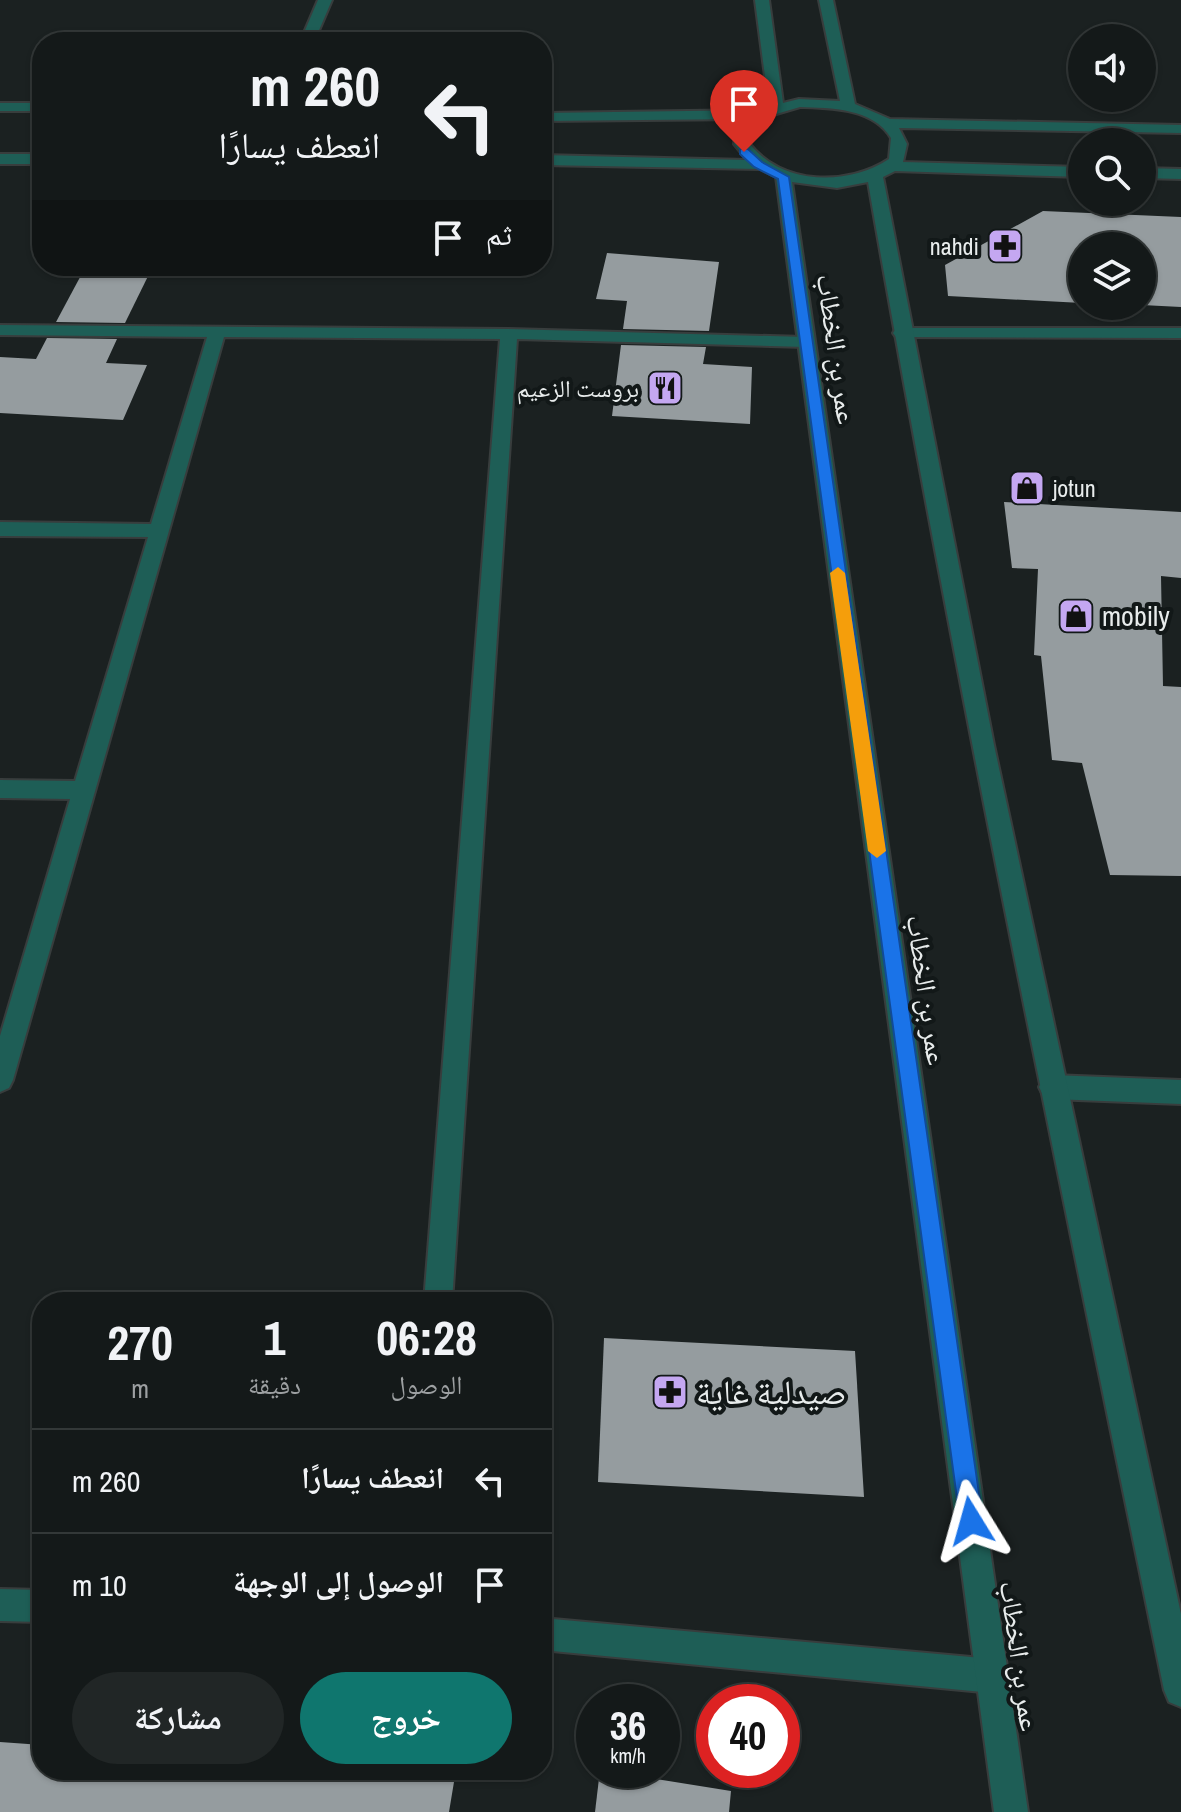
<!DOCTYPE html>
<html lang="ar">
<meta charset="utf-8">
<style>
:root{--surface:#141919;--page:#212626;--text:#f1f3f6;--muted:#9da0a2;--line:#333838;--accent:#0f766e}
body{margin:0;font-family:"Archivo Narrow","Noto Naskh Arabic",sans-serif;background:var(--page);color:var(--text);direction:rtl;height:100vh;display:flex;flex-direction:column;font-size:30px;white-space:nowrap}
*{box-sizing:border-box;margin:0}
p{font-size:26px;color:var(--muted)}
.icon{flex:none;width:44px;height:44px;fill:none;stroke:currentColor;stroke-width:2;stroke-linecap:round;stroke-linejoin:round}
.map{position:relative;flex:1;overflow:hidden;direction:ltr}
.side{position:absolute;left:32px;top:1292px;width:520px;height:488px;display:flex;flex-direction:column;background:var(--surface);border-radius:32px;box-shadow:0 2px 6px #0004,0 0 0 2px var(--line);direction:rtl}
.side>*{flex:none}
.top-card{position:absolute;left:32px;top:32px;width:520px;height:244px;border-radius:32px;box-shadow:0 2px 6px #0004,0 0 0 2px var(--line);direction:rtl;background:#141919;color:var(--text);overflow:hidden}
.fabs{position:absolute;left:1068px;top:24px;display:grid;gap:16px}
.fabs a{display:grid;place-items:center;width:88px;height:88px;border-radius:50%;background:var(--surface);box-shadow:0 2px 6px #0004,0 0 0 2px var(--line);font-size:40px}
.speed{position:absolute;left:576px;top:1684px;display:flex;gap:16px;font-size:40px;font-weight:700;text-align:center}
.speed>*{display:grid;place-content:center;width:104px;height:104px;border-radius:50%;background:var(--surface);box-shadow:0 2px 6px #0004,0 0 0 2px var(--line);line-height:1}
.speed small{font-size:20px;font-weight:400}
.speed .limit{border:12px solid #d22;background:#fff;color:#111}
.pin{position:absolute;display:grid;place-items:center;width:68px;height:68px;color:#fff;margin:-82px -34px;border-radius:50% 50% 50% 0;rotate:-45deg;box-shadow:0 0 8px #0007}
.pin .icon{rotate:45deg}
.me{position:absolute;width:88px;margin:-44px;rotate:352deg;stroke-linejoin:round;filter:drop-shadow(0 0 6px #0008)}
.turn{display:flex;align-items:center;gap:28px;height:168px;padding:0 40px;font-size:36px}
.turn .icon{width:104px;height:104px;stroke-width:2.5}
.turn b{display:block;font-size:56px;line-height:68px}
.then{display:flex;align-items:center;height:76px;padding:0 40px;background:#0003;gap:16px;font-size:30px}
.eta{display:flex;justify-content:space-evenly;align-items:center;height:136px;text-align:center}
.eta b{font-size:48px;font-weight:700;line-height:56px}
.cta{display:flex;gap:16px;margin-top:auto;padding:16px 40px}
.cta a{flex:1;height:92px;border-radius:48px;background:var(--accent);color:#fff;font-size:32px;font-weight:700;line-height:92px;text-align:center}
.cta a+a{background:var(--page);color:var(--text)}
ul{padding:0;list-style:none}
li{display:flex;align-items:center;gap:24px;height:104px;padding:0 40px;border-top:2px solid var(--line)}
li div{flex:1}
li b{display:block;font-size:30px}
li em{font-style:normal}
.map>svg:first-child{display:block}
.building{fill:#959c9f}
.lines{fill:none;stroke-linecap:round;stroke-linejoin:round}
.minor-casing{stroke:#383d3d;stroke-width:4}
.tertiary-casing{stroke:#383d3d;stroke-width:4}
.minor{fill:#1e5e56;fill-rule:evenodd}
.tertiary{fill:#1e5e56;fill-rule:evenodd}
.route{fill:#1a73e8;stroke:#114b97;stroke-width:2}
.slow{fill:#f59e0b}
.labels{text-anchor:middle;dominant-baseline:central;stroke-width:8;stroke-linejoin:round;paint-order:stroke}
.far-poi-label{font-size:24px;fill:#e8ecec;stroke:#121818;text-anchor:end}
.street-label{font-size:28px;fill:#e8ecec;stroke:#121818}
.poi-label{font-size:28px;fill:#e8ecec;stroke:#121818;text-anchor:start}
.near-poi-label{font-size:34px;fill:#e8ecec;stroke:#121818;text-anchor:start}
</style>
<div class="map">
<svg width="1181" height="1812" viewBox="0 0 1181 1812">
<rect width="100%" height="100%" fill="#1b2121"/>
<g class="building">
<polygon points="1043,211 1181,217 1181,307 1142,305 1142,246 1082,246 1082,303 948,296 945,265"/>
<polygon points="607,253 719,262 709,331 623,329 627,301 596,299"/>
<polygon points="86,266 153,266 125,323 56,322"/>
<polygon points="47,338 117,339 106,363 147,365 123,420 0,413 0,357 36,359"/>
<polygon points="621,345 706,347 703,364 752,367 750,424 612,416"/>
<polygon points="1004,502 1181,512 1181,578 1161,576 1163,686 1181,687 1181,876 1110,875 1082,763 1052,760 1041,656 1034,655 1038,569 1012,568"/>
<polygon points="604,1338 855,1351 864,1497 598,1482"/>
<polygon points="0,1742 42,1745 42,1770 322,1770 357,1776 358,1770 456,1770 449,1812 0,1812"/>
<polygon points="600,1770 731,1791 729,1812 595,1812"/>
</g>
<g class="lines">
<defs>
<g id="minor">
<polygon points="318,0 332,0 314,42 300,42"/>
<polygon points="0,325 509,329 805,337 814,342 805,347 517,339 452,1302 424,1302 500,339 224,337 13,1080 9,1088 0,1092 0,1036 70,799 0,798 0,780 75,781 148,537 0,536 0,522 151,524 207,337 0,335"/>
<polygon points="902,328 1181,328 1181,338 896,337 893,333 896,329"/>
<polygon points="1052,1075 1181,1080 1181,1104 1052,1099 1043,1095 1039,1087 1043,1079"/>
<polygon points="0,1589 42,1590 42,1622 0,1621"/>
<polygon points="542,1618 993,1659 1005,1664 1010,1676 1005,1688 993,1693 542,1650"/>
</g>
<g id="tertiary">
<path d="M755 0H769L783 103 799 99 840 101 819 0H833L855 104 890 119 1181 125V133L899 128 907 144 903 162 1082 167V177L895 171 883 177 994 745 1181 1614V1707L1169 1702 1164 1690C1061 1188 956 687 868 182L837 188 792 182 1028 1812H994L776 177 760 169 542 165V155L747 160 734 144 736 128 746 119 542 121V113L759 110 769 107ZM800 107C831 108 873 108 891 138L889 159C848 186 782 186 749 143L751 129 766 117Z"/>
<rect x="0" y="103" width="42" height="8"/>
<rect x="0" y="154" width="42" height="10"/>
<polygon points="1142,168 1181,169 1181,179 1142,178"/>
</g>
</defs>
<use href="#minor" class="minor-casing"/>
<use href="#tertiary" class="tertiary-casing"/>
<use href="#minor" class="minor"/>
<use href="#tertiary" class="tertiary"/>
</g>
<polygon class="route" points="740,149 748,149 762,162 789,177 983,1521 980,1530 971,1533 963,1530 960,1521 778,179 754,167 740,154"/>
<polygon class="slow" points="838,567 845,573 886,851 877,858 868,851 830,573"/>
<defs>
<symbol id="pharmacy-square" viewBox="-11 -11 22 22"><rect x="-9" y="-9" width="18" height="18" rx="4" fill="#c4a7f1" stroke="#121818"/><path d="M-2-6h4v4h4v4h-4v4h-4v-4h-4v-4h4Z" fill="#111"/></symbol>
<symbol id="restaurant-square" viewBox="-11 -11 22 22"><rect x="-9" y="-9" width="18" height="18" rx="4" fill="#c4a7f1" stroke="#121818"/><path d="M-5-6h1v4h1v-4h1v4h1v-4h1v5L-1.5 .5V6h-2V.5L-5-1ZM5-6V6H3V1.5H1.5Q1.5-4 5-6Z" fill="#111"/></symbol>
<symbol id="shop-square" viewBox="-11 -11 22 22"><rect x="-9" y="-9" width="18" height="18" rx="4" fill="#c4a7f1" stroke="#121818"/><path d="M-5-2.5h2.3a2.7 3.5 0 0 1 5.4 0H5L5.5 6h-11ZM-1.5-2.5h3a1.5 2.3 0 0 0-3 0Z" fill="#111"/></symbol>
</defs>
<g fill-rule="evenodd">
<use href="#pharmacy-square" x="985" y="226" width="40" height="40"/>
<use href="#restaurant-square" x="645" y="368" width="40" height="40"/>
<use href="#shop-square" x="1007" y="468" width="40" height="40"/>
<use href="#shop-square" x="1056" y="596" width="40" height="40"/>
<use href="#pharmacy-square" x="650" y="1372" width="40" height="40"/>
</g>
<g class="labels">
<g class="far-poi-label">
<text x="979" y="246">nahdi</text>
<text x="639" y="388">بروست الزعيم</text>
<text x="1053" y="488" text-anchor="start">jotun</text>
</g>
<g class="street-label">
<text transform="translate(837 349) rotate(82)">عمر بن الخطاب</text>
<text transform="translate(927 990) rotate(82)">عمر بن الخطاب</text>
<text transform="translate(1020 1656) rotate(82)">عمر بن الخطاب</text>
</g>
<g class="poi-label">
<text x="1102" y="616">mobily</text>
</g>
<g class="near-poi-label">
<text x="696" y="1392">صيدلية غاية</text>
</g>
</g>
</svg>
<div class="fabs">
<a><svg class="icon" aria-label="sound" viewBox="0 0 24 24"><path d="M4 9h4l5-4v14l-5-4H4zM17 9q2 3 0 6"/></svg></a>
<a><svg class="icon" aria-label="search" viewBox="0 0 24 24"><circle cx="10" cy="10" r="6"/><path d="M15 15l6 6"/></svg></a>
<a><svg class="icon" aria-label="layers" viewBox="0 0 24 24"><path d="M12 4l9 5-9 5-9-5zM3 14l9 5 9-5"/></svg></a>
</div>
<div class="speed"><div>36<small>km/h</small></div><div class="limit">40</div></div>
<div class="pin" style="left:744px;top:152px;background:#d93025"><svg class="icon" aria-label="arrive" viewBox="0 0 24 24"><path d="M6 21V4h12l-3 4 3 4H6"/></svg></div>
<svg class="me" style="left:971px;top:1521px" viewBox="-20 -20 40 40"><path d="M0-17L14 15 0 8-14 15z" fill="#1a73e8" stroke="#fff" stroke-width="4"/></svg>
<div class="top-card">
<div class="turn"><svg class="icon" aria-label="left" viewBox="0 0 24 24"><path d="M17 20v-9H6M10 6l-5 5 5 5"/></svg><div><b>260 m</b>انعطف يسارًا</div></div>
<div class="then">ثم<svg class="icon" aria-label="arrive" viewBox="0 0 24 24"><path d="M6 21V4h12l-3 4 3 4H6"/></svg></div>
</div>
<section class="side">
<div class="eta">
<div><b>06:28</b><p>الوصول</p></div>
<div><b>1</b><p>دقيقة</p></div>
<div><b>270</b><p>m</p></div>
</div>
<ul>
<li><svg class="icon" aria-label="left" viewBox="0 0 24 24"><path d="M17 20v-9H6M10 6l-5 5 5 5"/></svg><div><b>انعطف يسارًا</b></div><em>260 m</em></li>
<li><svg class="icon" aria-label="arrive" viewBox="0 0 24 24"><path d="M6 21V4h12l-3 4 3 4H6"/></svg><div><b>الوصول إلى الوجهة</b></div><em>10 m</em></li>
</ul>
<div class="cta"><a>خروج</a><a>مشاركة</a></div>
</section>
</div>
